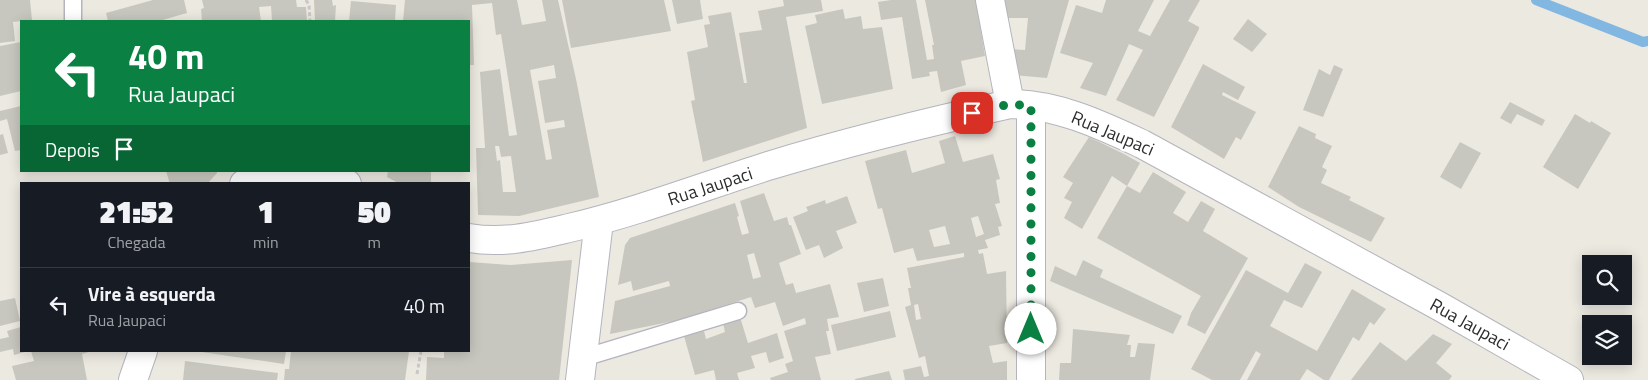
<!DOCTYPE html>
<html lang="pt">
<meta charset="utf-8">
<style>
:root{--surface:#171b24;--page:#20242c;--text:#f1f3f6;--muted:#9ea1a6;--line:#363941}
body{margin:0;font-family:"Titillium Web",sans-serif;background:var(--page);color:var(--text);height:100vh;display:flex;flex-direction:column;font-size:19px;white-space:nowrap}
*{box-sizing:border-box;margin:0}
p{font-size:16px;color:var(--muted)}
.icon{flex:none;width:28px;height:28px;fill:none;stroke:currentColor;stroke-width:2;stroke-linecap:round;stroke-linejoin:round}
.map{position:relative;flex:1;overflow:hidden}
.side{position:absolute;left:20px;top:182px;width:450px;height:170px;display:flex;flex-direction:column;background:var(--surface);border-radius:0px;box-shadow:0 2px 12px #0003}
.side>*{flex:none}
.banner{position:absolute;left:20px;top:20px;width:450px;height:152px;border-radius:0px;box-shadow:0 2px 12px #0003;background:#0b8043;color:#fff;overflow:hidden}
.tools{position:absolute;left:1582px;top:255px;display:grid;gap:10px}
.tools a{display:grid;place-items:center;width:50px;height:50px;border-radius:0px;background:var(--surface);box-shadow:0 2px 12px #0003;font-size:25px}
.pin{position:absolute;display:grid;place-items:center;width:42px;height:42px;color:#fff;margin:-21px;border-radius:10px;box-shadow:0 2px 8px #0006}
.me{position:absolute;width:55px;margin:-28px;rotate:0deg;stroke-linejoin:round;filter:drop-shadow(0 0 4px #0008)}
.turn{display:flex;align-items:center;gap:18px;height:105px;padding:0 25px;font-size:22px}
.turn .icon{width:65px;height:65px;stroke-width:2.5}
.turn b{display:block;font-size:35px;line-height:42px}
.then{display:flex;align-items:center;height:48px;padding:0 25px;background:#0003;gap:10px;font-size:19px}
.eta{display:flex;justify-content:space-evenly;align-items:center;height:85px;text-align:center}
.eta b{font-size:30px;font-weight:800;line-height:35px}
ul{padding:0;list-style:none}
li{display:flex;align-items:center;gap:15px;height:75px;padding:0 25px;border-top:1px solid var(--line)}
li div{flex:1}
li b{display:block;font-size:19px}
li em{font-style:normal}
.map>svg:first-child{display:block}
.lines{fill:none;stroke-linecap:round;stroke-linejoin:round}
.stream{stroke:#81b7e1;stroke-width:10}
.building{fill:#c8c7bf;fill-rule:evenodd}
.service-casing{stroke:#b4b4be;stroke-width:19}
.minor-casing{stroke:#b4b4be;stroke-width:30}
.path{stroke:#c8c8c8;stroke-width:3;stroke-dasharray:4 2.5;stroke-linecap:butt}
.service{stroke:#fff;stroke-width:16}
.minor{stroke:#fff;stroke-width:28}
.route{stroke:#0b8043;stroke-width:9;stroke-dasharray:0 16.2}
.labels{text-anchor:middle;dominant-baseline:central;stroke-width:5;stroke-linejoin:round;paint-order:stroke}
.street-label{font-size:18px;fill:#2c2c2c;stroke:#fff}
</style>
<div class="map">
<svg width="1648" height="380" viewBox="0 0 1648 380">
<rect width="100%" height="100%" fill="#ece9e1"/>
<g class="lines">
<polyline class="stream" points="1536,0 1643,42 1648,41"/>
</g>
<g class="building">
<polygon points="0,0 30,0 32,20 13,22 15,41 0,43"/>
<polygon points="153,0 184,0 187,13 159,21 108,21 106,13"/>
<polygon points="202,0 296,0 297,7 306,7 307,21 272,21 271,6 259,7 261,21 202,21 201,9 204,8"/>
<polygon points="314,0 332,0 333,6 336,5 335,21 315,21"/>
<path d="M405 0H517L522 25 546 21 542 0H558L576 79 599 197 519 216 478 215 476 148H485L480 72 500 69 509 136 517 135 501 34 496 35 492 3 472 5 474 65H469V21H403ZM554 65 556 78 538 81 545 123 564 120 565 127 547 130 552 159 546 160 530 70ZM495 146H499L501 157 511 156 516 192H503L500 160 497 161Z"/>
<polygon points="562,0 664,0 671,31 571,48"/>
<polygon points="672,0 700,0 703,19 677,24"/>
<polygon points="783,0 821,0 823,11 786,17 807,128 703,162 691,101 695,100 687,52 708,47 704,25 710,24 708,16 731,12 744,83 747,83 739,33 762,30 758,11 784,6"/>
<polygon points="891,0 916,0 927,60 934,59 932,45 934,45 925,0 976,0 985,56 961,61 966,85 941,92 937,71 929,72 930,76 912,79 902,17 881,20 878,2"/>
<polygon points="1004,0 1069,0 1047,78 1012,75 1010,49 1025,50 1028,18 1006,18"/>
<polygon points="1106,0 1154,0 1138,31 1150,36 1170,0 1200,0 1188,21 1199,27 1199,29 1154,117 1116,100 1143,50 1129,44 1106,96 1080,88 1093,63 1060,53 1076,5 1102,13"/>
<polygon points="351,1 396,5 395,21 349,21"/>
<polygon points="843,9 845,19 861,16 863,29 882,27 893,89 822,104 805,26 817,23 815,15"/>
<polygon points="1248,19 1267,34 1252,52 1233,39"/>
<polygon points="21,42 21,91 0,96 0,46"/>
<polygon points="1203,64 1245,87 1238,100 1223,92 1222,95 1256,112 1241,140 1236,137 1224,159 1171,127"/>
<polygon points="1334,65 1343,69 1323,117 1303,110 1319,69 1330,75"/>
<polygon points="1510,102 1545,120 1542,126 1517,114 1511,124 1500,118"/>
<polygon points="21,106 21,150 15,151 7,119 0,121 0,111"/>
<polygon points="1575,114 1590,123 1591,121 1611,133 1578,189 1543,167"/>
<polygon points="1299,126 1316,134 1315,138 1332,146 1322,167 1327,170 1321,183 1351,197 1349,200 1385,218 1371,242 1299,207 1268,187"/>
<polygon points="3,134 8,153 0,155 0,135"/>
<path d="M955 136 963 162 993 154 1000 179 996 180 1000 203 995 204 1002 226 998 227 1000 235 985 240 988 248 978 250 979 254 983 253 987 274 1006 271 1007 343 989 346 993 363 1007 361V380H905L903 370 921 366 924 377 929 376 925 356 919 358 905 307 911 305 908 288H911L907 268 964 257V253L917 261 913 248 894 253 882 208 878 209 865 161 906 150 912 173 945 163 939 141ZM978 216 984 234 976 237 971 218ZM945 226 950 244 934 247 929 230ZM918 304 921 319 916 320 914 305Z"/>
<polygon points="1089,137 1124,154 1140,163 1127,186 1112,176 1082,229 1064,218 1072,202 1064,198 1073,183 1063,177"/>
<polygon points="1460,142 1481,153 1461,189 1440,177"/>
<polygon points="166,171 217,171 217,173 207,184 170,184"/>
<polygon points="388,171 431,171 431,184 400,184 387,177"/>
<polygon points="1153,172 1186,192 1173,213 1188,222 1201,201 1215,209 1203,231 1248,258 1205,334 1187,325 1191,313 1201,296 1097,238 1127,186 1140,193"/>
<path d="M764 193 774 221 787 217 789 225H791L801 254 779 263 786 285 793 283 796 293 830 284 839 317 827 319 829 331H826L831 354 815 357 821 380H771L770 378 788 372 785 364 793 361 784 331 806 324 805 318 783 326 775 302 755 308 751 297 679 320 610 334 615 301 670 286 669 281 633 291 631 281 618 285 625 245 630 238 735 203 739 216 737 217 742 235 749 233 740 201ZM754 253 761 277 753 279 747 255Z"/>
<polygon points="847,196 857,223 836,231 843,248 824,258 819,245 806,250 793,217 808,211 806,207 825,200 826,204"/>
<polygon points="572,260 559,380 426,380 427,357 444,358 444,351 469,351 469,262 511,265"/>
<polygon points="1083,260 1103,270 1100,277 1182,316 1173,334 1050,281 1055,266 1076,276"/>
<polygon points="1305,263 1322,272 1302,308 1284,300 1270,326 1317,351 1352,289 1386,309 1374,325 1370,322 1359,341 1353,337 1329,380 1324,380 1307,369 1300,380 1247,380 1261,354 1256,351 1240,380 1212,380 1191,369 1246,270 1288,293"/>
<polygon points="883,278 889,306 864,312 857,283"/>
<polygon points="15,298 20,321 0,326 0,301"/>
<polygon points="890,311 896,337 837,351 831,325"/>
<polygon points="740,317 748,343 777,333 784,358 769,363 766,352 751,356 755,368 737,373 739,380 716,380 714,370 695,375 684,336 704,331 706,339 725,332 723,323"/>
<polygon points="21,327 21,351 25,352 14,355 13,349 0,352 0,339 9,337 7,331"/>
<polygon points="1073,329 1130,335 1127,345 1131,345 1130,357 1135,357 1138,343 1155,344 1150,380 1059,380 1060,363 1071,363"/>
<polygon points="1433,334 1452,344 1436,363 1452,376 1449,380 1351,380 1380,342 1406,361"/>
<polygon points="31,351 92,351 82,354 87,380 16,380 12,366 34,361"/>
<polygon points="195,351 286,351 284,364"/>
<polygon points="291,351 409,351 405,380 284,380 285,369 289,369"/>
<polygon points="185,361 278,373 277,380 183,380"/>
<polygon points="889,371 892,380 855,380 855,379"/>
</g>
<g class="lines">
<defs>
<g id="service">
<polyline points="73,0 73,21"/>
<polyline points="583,358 738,311"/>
</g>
<g id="minor">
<polyline points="990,0 1010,104"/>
<polyline points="1031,106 1031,380"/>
<path d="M244 184C269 167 320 172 347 184"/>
<path d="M469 238C504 244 535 236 569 228 637 212 702 187 768 166 847 142 928 122 1010 104 1057 104 1101 125 1142 144L1439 306 1569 380"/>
<polyline points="133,380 143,351"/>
<polyline points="580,380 599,221"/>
</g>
</defs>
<use href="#service" class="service-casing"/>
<use href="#minor" class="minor-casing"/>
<g class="path">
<polyline points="306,0 309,5 310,21"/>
<polyline points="417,374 421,351"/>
</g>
<use href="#service" class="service"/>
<use href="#minor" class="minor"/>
</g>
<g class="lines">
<polyline class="route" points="972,113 1010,104 1031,106 1031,329"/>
</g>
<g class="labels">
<g class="street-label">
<text transform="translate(1113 133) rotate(23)">Rua Jaupaci</text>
<text transform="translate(710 186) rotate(-18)">Rua Jaupaci</text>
<text transform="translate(1470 324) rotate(29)">Rua Jaupaci</text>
</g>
</g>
</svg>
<div class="tools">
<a><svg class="icon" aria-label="search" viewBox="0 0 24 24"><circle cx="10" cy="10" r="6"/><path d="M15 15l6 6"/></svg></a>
<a><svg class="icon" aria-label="layers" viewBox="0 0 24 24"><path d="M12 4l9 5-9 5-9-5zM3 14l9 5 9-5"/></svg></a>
</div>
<div class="pin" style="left:972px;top:113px;background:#d93025"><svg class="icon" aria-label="arrive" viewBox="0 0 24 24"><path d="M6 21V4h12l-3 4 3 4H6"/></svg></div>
<svg class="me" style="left:1031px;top:329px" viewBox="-20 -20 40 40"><circle r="19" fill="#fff"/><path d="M0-13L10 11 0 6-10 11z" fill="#0b8043"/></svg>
<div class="banner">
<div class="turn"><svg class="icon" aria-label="left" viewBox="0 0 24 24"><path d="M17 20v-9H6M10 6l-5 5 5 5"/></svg><div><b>40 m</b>Rua Jaupaci</div></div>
<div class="then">Depois<svg class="icon" aria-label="arrive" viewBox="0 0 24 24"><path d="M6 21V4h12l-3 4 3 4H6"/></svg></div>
</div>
<section class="side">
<div class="eta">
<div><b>21:52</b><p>Chegada</p></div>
<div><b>1</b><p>min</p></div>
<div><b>50</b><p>m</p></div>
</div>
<ul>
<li><svg class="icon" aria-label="left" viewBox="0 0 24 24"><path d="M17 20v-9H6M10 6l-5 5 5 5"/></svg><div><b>Vire à esquerda</b><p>Rua Jaupaci</p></div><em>40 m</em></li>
</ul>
</section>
</div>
